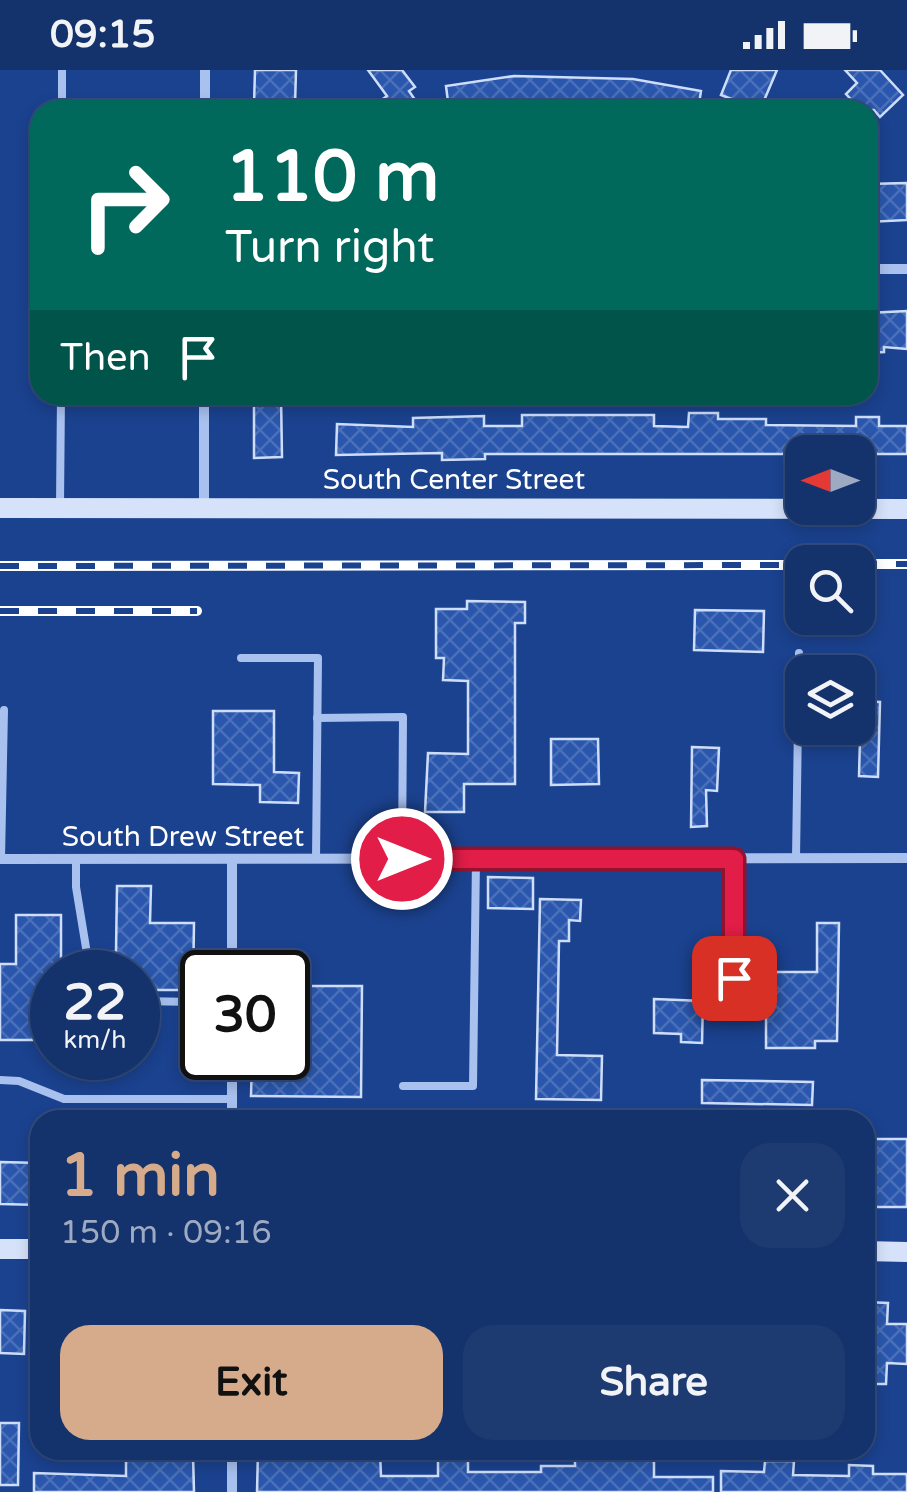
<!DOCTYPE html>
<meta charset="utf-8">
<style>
:root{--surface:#14326b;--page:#1d3a71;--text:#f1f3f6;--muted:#9daac1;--line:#334d7e;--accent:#d6ab8b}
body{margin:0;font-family:"Varela Round",sans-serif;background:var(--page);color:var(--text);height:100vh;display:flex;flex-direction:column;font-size:38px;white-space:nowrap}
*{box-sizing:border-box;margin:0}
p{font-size:32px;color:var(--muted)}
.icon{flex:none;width:55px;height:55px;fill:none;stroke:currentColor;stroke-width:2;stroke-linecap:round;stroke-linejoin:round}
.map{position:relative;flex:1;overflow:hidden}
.details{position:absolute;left:30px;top:1040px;width:845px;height:350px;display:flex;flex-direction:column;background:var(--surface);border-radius:30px;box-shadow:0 5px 15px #0003,0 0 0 2px var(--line)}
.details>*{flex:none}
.guide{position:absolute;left:30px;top:30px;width:848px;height:305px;border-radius:30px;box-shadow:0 5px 15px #0003,0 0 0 2px var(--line);background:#00695c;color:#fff;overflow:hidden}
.needle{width:65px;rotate:270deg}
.controls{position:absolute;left:785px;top:365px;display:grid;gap:20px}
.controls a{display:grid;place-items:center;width:90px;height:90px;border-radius:20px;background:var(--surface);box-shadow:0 5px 15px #0003,0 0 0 2px var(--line);font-size:50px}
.speed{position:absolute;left:30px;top:880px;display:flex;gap:20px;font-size:50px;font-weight:700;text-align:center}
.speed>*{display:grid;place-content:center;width:130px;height:130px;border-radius:50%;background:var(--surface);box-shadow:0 5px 15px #0003,0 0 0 2px var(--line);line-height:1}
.speed small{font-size:25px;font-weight:400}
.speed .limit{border:5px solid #111;border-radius:15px;background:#fff;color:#111}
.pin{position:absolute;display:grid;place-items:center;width:85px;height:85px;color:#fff;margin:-42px;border-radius:20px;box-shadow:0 5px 15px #0006}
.me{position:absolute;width:110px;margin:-55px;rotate:90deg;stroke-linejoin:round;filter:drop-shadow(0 0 8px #0008)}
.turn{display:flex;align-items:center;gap:35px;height:210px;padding:0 30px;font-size:45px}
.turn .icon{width:130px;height:130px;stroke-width:2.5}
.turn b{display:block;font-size:70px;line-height:85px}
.then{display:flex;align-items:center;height:95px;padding:0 30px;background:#0003;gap:20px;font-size:38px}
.round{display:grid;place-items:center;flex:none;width:105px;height:105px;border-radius:30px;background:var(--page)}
.headline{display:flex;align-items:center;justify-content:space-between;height:170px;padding:0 30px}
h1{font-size:60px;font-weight:700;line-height:75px;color:var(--accent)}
.cta{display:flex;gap:20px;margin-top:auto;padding:20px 30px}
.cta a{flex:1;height:115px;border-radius:30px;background:var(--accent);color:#111;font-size:40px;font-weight:700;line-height:115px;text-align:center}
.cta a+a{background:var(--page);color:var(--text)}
.status{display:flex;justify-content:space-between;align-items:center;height:70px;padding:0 50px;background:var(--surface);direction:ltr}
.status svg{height:28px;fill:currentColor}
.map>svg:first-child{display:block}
.building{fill:url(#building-cross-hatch);stroke:#cedefa;stroke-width:2.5}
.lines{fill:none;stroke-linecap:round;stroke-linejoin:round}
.lane{stroke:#a8c1ee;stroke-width:8}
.street{stroke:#a8c1ee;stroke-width:10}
.secondary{stroke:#d5e2fa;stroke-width:20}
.rail-casing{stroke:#fff;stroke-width:10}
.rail{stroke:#1b428f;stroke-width:6;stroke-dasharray:19;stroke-linecap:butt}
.route-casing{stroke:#92132f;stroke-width:25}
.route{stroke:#e11d48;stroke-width:18}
.labels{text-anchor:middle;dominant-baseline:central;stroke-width:10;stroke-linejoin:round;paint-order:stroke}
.street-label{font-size:28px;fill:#fff;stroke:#1b428f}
</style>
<div class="status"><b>09:15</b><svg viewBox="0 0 49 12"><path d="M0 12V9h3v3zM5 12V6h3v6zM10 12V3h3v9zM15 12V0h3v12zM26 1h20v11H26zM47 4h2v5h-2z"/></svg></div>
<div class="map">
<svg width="907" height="1422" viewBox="0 0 907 1422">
<defs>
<pattern id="building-cross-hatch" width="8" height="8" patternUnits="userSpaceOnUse" patternTransform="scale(2.5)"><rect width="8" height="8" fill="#2a57ad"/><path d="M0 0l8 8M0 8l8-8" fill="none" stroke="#4a70b9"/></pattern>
</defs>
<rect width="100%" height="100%" fill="#1b428f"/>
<g class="building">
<polygon points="255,0 296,0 295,36 254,35"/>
<polygon points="368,0 402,0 415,17 409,21 422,40 367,40 387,26"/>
<polygon points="731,0 777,0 760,40 721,25"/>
<polygon points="845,0 880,0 903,25 880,47 874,40 861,40 846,24 857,13"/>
<polygon points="514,6 633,9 701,21 698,40 649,40 625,36 586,40 586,34 547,34 547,40 514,40 514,36 449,40 446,16"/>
<polygon points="907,113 907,150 868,152 868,114"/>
<polygon points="907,241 907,279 884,277 884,282 868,283 868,243"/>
<polygon points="254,325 281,325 282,387 254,388"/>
<polygon points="689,343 718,343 718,349 766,349 766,355 856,356 856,347 879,347 879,356 907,356 907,384 485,384 485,389 442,390 442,383 336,385 337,354 413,357 413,348 484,346 484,356 522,356 522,345 654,345 654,356 688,357"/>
<polygon points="467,531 525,532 525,553 515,553 515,714 464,714 464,742 425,742 428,683 468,684 468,611 443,610 444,588 436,588 436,539 467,539"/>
<polygon points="695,540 764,541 763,582 694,580"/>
<polygon points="861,631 880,632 878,707 859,706"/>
<polygon points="213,641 274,641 274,702 299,703 298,733 260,732 260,715 213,714"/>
<polygon points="551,669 598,669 599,714 551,715"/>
<polygon points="692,677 719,678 717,721 706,720 707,756 691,757"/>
<polygon points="488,807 533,808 533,839 488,838"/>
<polygon points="117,816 151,816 150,853 194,853 193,920 138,920 138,902 100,902 100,882 116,882"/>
<polygon points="540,829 581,830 580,851 569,850 569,871 559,871 557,985 602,986 601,1030 536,1029"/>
<polygon points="16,845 61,845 61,902 52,902 52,970 0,970 0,894 16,894"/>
<polygon points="817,853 839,853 837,971 815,971 815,978 766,978 766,902 817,902"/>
<polygon points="288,916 362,916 361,1027 251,1026 252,988 288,988"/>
<polygon points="654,929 703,931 702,973 681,972 681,964 654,963"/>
<polygon points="702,1010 813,1012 812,1035 702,1033"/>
<rect x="865" y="1069" width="42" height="68"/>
<polygon points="0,1092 40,1093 40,1135 0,1134"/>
<polygon points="865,1232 888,1233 887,1254 907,1254 907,1294 887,1293 886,1314 871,1314 871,1302 865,1302"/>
<polygon points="0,1240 25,1241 24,1284 0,1283"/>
<polygon points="0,1353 19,1353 18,1415 0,1415"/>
<polygon points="126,1380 157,1380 157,1384 193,1384 194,1422 34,1422 34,1403 126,1406"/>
<polygon points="258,1380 380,1382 381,1406 438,1406 438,1380 468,1380 468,1402 541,1402 541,1396 575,1396 575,1385 633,1386 633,1380 654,1380 654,1407 713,1407 713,1422 257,1422"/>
<polygon points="765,1391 794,1391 793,1405 849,1406 849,1395 873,1396 873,1404 907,1404 907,1422 721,1422 721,1401 764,1402"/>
</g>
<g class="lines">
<g class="lane">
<polyline points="62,40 62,0"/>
<polyline points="60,435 61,325"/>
<polyline points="241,588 318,588 316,789"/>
<polyline points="317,648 403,647 402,789"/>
<polyline points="1,789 4,640"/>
<polyline points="76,789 76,817 90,902"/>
<polyline points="796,789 799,583"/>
<polyline points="138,931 197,932"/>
<polyline points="733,947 734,789"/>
<polyline points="0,1010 19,1011 64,1029 232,1029"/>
<polyline points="403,1016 473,1016 476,789"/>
</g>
<g class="street">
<polyline points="205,40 205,0"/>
<polyline points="868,199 907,199"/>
<polyline points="204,437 204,325"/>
<polyline points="0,789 907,788"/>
<polyline points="232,789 232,902"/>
<polyline points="232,988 232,1050"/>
<polyline points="232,1380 232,1422"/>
</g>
<g class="secondary">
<polyline points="0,438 907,439"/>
<polyline points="0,1179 40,1179"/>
<polyline points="865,1181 907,1182"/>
</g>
<defs>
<g id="rail">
<polyline points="858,494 907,494"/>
<polyline points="0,496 802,495"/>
<polyline points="0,541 197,541"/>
</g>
</defs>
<use href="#rail" class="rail-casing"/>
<use href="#rail" class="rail"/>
</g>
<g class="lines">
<defs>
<polyline id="route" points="402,789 734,789 734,908"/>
</defs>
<use href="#route" class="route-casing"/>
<use href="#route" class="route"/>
</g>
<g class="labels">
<g class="street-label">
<text x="454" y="410">South Center Street</text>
<text x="183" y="767">South Drew Street</text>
</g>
</g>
</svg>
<div class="controls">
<a><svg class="needle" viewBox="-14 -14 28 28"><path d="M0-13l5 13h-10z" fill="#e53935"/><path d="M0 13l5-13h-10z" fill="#9daac1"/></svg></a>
<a><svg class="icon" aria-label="search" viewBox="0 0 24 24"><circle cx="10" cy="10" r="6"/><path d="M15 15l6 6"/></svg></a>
<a><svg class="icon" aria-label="layers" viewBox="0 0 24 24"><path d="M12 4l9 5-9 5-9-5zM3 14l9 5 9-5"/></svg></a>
</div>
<div class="speed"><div>22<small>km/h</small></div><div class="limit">30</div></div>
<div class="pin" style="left:734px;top:908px;background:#d93025"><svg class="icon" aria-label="arrive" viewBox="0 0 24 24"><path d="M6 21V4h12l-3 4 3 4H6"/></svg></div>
<svg class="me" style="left:402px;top:789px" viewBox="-20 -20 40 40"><circle r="17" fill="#e11d48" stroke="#fff" stroke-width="3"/><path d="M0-11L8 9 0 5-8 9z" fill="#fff"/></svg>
<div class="guide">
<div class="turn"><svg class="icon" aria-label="right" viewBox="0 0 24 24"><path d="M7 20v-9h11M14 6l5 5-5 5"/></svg><div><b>110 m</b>Turn right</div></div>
<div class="then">Then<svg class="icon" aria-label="arrive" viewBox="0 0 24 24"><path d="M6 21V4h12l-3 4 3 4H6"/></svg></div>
</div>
<section class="details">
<div class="headline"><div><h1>1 min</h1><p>150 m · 09:16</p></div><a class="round"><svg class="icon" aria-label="close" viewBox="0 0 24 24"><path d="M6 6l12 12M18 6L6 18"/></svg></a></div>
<div class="cta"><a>Exit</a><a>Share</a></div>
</section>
</div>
